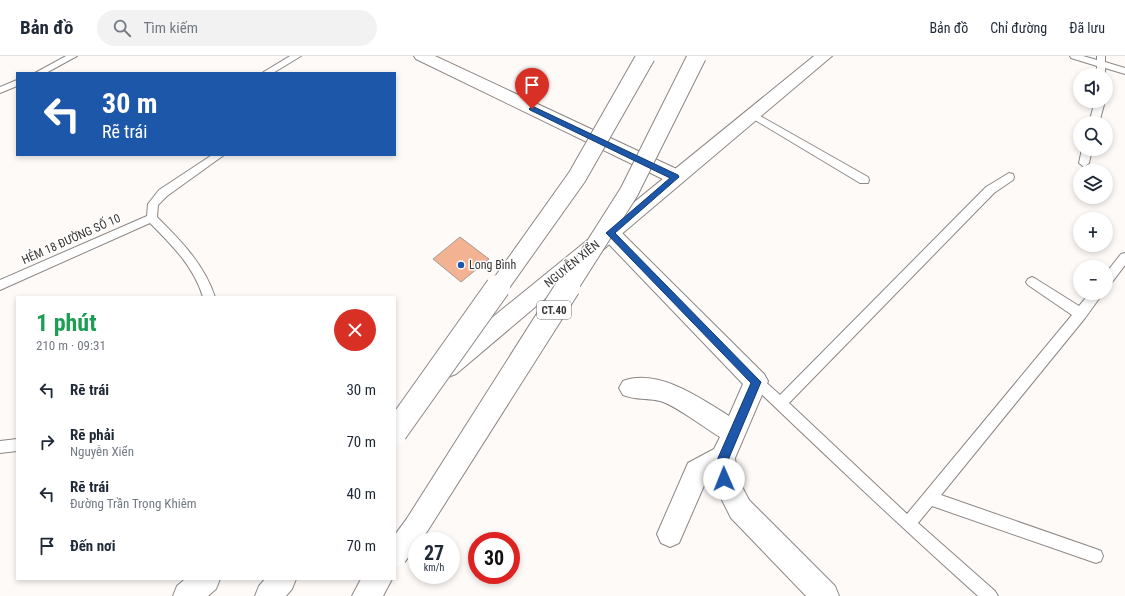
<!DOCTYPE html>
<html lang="vi">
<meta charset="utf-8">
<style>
:root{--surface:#fff;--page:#f2f2f3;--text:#1f2937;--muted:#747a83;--line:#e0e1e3}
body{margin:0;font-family:"Roboto Condensed",sans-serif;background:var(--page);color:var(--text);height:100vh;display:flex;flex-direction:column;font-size:15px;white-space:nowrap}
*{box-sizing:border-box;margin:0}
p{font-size:13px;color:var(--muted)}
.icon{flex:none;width:22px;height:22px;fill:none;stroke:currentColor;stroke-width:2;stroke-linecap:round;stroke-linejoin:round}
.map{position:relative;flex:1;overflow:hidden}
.drawer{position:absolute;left:16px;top:240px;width:380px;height:284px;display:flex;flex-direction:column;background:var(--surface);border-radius:0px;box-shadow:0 2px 6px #0003}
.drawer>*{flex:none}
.hud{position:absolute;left:16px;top:16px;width:380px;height:84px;border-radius:0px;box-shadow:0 2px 6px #0003;background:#1d57a9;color:#fff;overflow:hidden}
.buttons{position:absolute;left:1073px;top:12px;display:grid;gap:8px}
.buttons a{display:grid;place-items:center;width:40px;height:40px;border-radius:50%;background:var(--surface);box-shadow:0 2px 6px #0003;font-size:20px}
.speed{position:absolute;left:408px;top:476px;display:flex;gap:8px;font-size:20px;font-weight:700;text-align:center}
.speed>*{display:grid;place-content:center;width:52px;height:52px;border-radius:50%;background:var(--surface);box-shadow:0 2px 6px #0003;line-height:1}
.speed small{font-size:10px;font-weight:400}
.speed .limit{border:6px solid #d22;background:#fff;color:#111}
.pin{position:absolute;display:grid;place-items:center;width:34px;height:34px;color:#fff;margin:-41px -17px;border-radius:50% 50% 50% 0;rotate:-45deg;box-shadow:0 0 4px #0007}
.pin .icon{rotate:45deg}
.me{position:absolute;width:44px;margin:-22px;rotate:359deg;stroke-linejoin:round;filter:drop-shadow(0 0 3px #0008)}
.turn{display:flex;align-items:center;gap:14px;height:84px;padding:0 20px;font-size:18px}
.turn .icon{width:52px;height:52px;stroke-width:2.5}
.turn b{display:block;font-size:28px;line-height:34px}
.round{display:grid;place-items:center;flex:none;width:42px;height:42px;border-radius:21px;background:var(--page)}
.headline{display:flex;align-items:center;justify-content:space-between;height:68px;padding:0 20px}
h1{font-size:24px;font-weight:700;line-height:30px;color:#1e9e55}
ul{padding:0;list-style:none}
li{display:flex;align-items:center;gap:12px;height:52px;padding:0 20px}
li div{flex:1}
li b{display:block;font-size:15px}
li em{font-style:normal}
header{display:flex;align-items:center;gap:24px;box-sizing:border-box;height:56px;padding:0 20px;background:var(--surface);border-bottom:1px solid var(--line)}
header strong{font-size:19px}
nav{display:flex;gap:22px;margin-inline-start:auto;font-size:14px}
.search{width:280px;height:36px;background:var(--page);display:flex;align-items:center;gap:10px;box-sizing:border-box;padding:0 14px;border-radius:22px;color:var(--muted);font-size:15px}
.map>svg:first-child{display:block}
.building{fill:#f3b291;stroke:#a19b99}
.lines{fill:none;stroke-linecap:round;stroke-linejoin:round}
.lane-casing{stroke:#8c8784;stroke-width:2}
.street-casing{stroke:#8c8784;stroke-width:2}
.secondary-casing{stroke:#8c8784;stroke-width:2}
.highway-casing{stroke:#8c8784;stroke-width:2}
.lane{fill:#fff;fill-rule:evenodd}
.street{fill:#fff;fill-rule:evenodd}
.secondary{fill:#fff;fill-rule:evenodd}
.highway{fill:#fff;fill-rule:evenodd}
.highway-bridge-far1-casing{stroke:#8c8784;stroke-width:20;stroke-linecap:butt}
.highway-bridge-casing{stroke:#8c8784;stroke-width:26;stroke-linecap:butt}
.highway-bridge-far1{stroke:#fff;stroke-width:18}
.highway-bridge{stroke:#fff;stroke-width:24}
.route{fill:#1d57a9;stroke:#13396e}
.poi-dot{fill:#1d57a9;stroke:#fff;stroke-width:1.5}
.labels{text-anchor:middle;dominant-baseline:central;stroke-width:3;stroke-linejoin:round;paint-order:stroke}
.shield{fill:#fff;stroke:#747272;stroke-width:1}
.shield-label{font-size:11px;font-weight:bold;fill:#383635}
.street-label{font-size:12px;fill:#383635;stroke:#fff}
.poi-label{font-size:12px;fill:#383635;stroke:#fff;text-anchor:start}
</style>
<header>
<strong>Bản đồ</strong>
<div class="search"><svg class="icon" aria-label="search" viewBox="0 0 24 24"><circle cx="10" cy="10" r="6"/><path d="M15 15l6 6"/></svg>Tìm kiếm</div>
<nav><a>Bản đồ</a><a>Chỉ đường</a><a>Đã lưu</a></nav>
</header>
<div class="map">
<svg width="1125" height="540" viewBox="0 0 1125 540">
<rect width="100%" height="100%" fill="#fefaf8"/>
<polygon class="building" points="460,181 489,203 461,226 433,203"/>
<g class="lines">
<defs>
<g id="lane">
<polygon points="66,0 77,0 46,17 35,17"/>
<polygon points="290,0 301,0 273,17 262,17"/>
<polygon points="1070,0 1083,0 1097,4 1097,0 1105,0 1105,6 1125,12 1125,18 1105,12 1105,19 1097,19 1097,10 1071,2"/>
<polygon points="17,24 17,30 0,37 0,31"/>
<polygon points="1095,45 1105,45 1099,67 1089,67"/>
<polygon points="753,56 868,121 869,124 868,127 860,127 750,61 748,59 750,57"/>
<polygon points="1082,93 1092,93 1089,107 1084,111 1079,107"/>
<path d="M212 99H224L167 140 158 149 157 161C181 185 204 208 215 241H203C194 211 172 189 150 167L0 234V224L147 160 148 148 159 134Z"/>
<path d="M1009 117 1013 118 1014 121 1013 124 994 137 789 347 907 458 1072 259 1028 229 1026 226 1028 223 1032 221 1036 223 1079 250 1090 237H1103L1085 262 941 439 1096 493 1101 495 1103 500 1101 505 1096 507 932 450 918 467 995 535 998 540H978C901 471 826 400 752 329L750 325 752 321 756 319 760 321 780 339 986 131Z"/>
<polygon points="1125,197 1125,209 1110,229 1106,231 1106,217 1121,198"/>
<polygon points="17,383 17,395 0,397 0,385"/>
</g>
<g id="street">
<polygon points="414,0 435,0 683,116 685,121 683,126 676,128 669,126 416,3"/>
<path d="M610 169 617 172 764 318 768 325 735 402 737 421 749 444 835 530 839 540H806L731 462 711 422 706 425 679 487 670 491 661 487 657 478 688 407 714 393 720 381C705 372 675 349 660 345 648 342 635 344 623 339L619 332 623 325C658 312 700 342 729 360L743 328 603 182 600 177 603 172Z"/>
</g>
<g id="secondary">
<polygon points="814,0 832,0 456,318 448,321 440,318 437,311 440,304"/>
<polygon points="185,523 220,523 216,533 208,540 173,540 177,530"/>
</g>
<g id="highway">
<polygon points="265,523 296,523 292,533 286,540 255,540 259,530"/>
<polygon points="361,523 392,523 383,540 352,540"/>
</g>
</defs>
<use href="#lane" class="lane-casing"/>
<use href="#street" class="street-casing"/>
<use href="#secondary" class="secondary-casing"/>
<use href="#highway" class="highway-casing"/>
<use href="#lane" class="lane"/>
<use href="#street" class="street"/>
<use href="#secondary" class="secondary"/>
<use href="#highway" class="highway"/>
<defs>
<g id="highway-bridge-far1">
<polyline points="498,232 577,121 646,0"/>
<polyline points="568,232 629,136 697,0"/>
</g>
<g id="highway-bridge">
<polyline points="395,376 498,231"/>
<polyline points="395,499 417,469 568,231"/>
</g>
</defs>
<use href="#highway-bridge-far1" class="highway-bridge-far1-casing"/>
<use href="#highway-bridge" class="highway-bridge-casing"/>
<use href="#highway-bridge-far1" class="highway-bridge-far1"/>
<use href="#highway-bridge" class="highway-bridge"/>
</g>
<polygon class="route" points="532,50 678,119 679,121 615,177 761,326 729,402 729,423 727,427 724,428 720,427 718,423 718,402 751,327 606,177 670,122 530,54 529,53"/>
<circle class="poi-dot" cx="461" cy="209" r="4"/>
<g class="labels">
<rect class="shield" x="537" y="245" width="34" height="18" rx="3"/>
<g class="shield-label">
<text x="554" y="254">CT.40</text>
</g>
<g class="street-label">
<text transform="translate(71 183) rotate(-24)">HẺM 18 ĐƯỜNG SỐ 10</text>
<text transform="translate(572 208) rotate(-39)">NGUYỄN XIỂN</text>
</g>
<g class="poi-label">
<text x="469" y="209">Long Bình</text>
</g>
</g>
</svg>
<div class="buttons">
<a><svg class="icon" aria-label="sound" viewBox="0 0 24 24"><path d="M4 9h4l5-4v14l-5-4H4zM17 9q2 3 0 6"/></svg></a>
<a><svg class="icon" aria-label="search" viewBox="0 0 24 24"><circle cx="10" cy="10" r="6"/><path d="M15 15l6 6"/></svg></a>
<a><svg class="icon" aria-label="layers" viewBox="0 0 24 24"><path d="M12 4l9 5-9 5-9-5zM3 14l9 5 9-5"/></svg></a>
<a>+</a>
<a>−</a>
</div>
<div class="speed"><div>27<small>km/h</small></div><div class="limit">30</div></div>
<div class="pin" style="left:532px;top:53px;background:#d93025"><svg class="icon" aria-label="arrive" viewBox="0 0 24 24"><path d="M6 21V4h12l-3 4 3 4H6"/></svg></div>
<svg class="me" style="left:724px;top:423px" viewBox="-20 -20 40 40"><circle r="19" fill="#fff"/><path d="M0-13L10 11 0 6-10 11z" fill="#1d57a9"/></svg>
<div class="hud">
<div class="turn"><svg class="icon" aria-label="left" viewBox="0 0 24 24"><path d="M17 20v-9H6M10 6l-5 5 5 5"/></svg><div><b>30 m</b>Rẽ trái</div></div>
</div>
<section class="drawer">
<div class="headline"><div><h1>1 phút</h1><p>210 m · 09:31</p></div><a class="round" style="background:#d93025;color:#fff"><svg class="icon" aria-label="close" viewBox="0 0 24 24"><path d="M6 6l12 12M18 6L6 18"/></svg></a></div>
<ul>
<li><svg class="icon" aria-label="left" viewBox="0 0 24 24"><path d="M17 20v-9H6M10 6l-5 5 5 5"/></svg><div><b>Rẽ trái</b></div><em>30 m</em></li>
<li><svg class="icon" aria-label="right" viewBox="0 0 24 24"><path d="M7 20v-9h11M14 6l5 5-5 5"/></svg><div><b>Rẽ phải</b><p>Nguyễn Xiển</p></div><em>70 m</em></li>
<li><svg class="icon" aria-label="left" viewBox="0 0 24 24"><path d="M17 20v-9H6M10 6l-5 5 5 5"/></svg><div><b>Rẽ trái</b><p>Đường Trần Trọng Khiêm</p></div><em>40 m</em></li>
<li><svg class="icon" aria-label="arrive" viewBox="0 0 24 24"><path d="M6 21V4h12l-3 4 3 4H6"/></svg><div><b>Đến nơi</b></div><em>70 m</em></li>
</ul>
</section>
</div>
